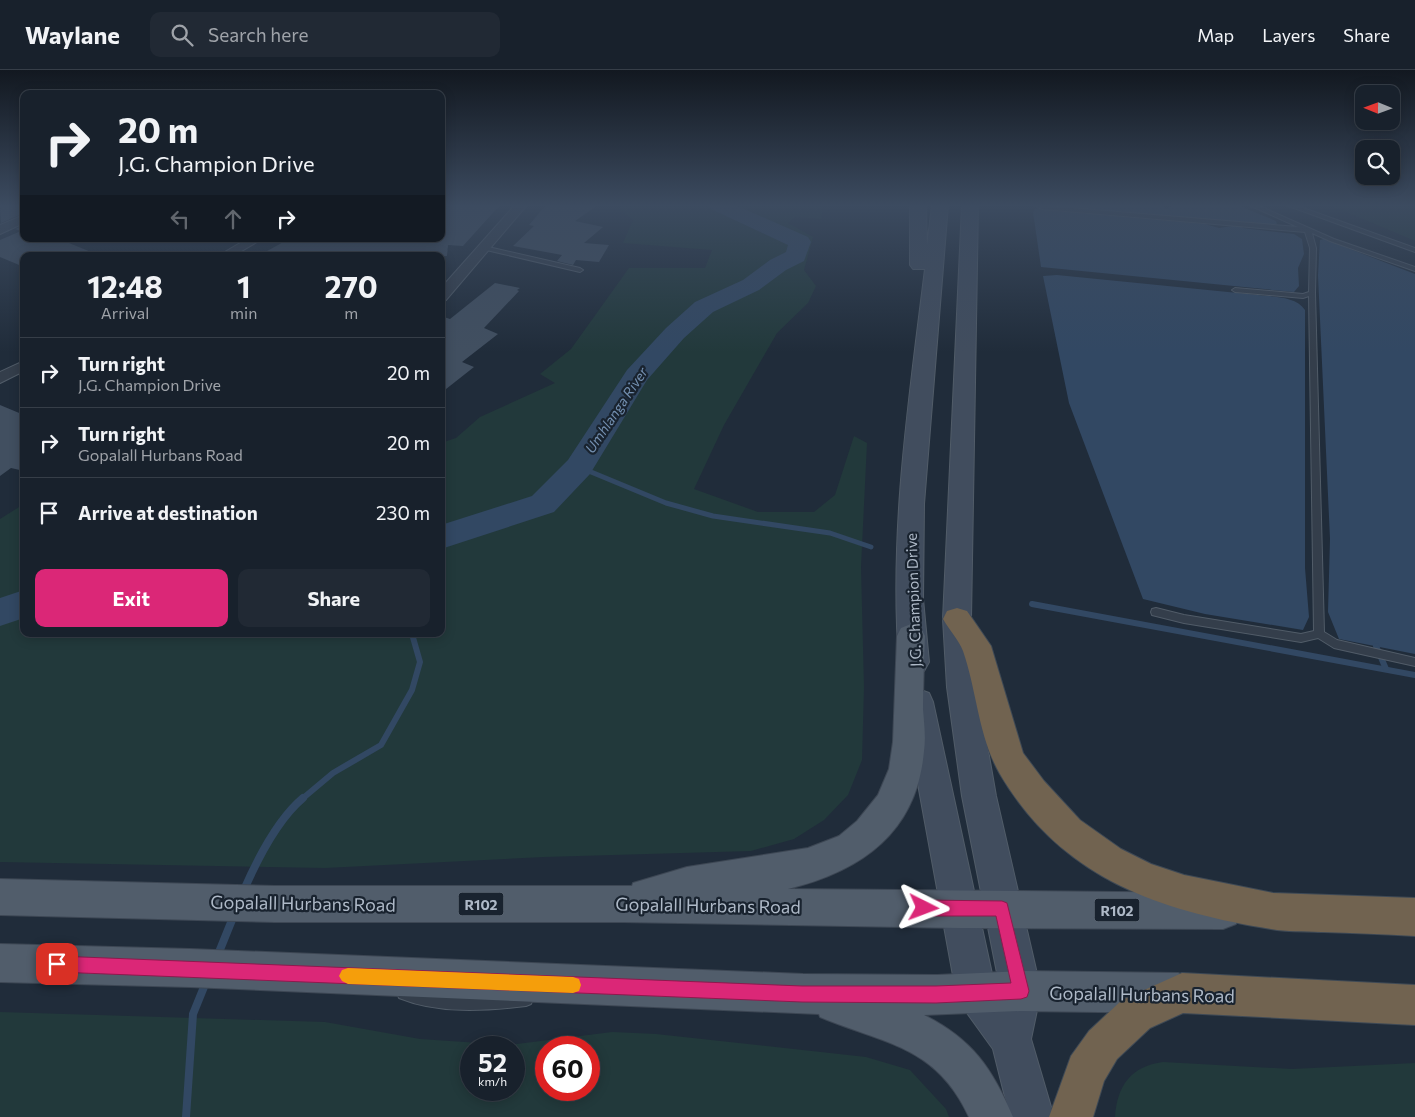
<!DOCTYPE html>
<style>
:root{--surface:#18212c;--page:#212934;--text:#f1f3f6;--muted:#9fa3a9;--line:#363e48;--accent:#db2777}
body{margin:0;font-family:Commissioner,sans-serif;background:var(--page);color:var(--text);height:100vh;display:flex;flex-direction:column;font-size:19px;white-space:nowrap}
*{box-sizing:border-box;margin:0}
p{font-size:16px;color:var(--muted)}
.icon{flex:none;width:28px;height:28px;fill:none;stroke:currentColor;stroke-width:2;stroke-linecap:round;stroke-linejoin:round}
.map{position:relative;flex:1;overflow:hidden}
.drawer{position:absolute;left:20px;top:182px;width:425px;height:385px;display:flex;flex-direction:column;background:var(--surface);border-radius:10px;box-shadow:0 2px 12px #0003,0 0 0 1px var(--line)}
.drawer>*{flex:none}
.guide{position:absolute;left:20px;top:20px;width:425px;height:152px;border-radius:10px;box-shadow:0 2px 12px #0003,0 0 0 1px var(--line);background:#18212c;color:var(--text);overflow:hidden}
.needle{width:32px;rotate:271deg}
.buttons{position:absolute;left:1355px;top:15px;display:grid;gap:10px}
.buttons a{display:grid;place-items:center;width:45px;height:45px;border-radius:10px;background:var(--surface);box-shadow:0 2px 12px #0003,0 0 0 1px var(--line);font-size:25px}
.speed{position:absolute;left:460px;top:966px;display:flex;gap:10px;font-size:25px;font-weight:700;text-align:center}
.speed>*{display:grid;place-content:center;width:65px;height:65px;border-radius:50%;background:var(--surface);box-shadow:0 2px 12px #0003,0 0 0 1px var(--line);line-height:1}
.speed small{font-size:12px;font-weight:400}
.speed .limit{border:8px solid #d22;background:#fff;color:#111}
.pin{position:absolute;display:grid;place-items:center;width:42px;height:42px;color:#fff;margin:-21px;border-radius:10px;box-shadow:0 2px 8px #0006}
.me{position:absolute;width:55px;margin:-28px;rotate:93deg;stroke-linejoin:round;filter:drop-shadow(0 0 4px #0008)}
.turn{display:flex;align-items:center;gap:18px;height:105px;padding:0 15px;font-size:22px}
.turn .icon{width:65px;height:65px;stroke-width:2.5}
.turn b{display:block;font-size:35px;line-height:42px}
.lanes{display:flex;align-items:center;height:48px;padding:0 15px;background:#0003;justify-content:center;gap:25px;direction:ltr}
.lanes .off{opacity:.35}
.eta{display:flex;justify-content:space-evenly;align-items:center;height:85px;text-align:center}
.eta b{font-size:30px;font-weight:700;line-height:35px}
.primary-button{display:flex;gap:10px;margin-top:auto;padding:10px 15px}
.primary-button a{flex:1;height:58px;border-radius:10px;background:var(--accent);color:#fff;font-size:20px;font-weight:700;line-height:58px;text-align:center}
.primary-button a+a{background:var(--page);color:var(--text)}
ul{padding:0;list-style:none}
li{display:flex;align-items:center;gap:15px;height:70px;padding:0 15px;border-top:1px solid var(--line)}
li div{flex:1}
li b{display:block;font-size:19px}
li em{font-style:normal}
header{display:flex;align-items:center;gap:30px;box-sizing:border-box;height:70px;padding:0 25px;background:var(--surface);border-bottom:1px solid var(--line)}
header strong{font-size:24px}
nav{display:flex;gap:28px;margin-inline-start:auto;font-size:18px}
.search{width:350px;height:45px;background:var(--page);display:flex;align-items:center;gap:12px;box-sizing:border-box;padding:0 18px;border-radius:10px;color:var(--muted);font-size:19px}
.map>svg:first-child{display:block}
.green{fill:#22393b;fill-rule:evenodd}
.water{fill:#324863}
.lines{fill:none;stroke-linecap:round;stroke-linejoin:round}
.stream-far2{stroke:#324863;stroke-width:5}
.stream-far1{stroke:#324863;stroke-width:6}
.stream{stroke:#324863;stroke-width:8}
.river{fill:#324863;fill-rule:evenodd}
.building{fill:#414f60}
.lane-casing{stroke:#515c68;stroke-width:2}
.street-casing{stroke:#515c68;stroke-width:2}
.secondary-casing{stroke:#515c68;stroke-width:2}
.primary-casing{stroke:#3d4754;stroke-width:2}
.highway-casing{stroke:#3e4955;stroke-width:2}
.lane{fill:#343e4b;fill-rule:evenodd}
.street{fill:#343e4b;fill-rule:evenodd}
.secondary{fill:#414d5e;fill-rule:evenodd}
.primary{fill:#515d6b;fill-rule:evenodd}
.highway{fill:#716350;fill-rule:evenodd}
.route{fill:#db2777;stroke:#8e194d}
.slow{fill:#f59e0b}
.labels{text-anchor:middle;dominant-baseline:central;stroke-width:4.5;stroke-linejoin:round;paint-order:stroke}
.far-water-label{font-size:14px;font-style:italic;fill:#7490b1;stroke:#19232f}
.shield{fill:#19232f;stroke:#818c99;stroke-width:1}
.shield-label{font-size:14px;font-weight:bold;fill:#aeb9c7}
.street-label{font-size:15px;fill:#aeb9c7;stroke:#19232f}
.near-street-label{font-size:18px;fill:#aeb9c7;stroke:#19232f}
</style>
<header>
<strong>Waylane</strong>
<div class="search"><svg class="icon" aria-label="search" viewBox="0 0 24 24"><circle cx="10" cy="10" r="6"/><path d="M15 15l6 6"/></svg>Search here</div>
<nav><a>Map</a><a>Layers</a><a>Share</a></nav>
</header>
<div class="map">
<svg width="1415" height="1047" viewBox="0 0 1415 1047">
<rect width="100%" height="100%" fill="#202c3a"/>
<g class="green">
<polygon points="626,135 823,135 821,149 795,147 788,153 813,167 804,200 816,216 808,233 777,263 724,355 694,419 758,442 814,442 835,425 854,366 867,373 861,497 864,617 862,690 848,725 824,750 794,769 751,781 544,787 325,798 0,792 0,449 24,434 24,564 441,564 441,373 456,368 480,347 555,313 540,304 571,279 629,198 705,198 712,180 623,173 633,150 619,139"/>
<polygon points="1330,135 1415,135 1415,171"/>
<path d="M0 942 325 952 420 969 509 975 612 962 656 964 866 987 910 1000 946 1039 949 1047H0ZM471 978H514V1020H471ZM546 978H589V1020H546Z"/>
<path d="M1163 992 1292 999 1415 993V1047H1115C1117 1016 1131 996 1163 992Z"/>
</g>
<g class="water">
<polygon points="1043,135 1161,135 1166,139 1174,135 1237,135 1276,151 1277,154 1269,155 1238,151 1243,158 1294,164 1302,169 1304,184 1298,198 1299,216 1294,222 1041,197 1033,142 1035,139 1205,154 1219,158 1232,156 1229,152"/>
<polygon points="1324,169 1415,204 1415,584 1339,569 1328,542 1330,469 1318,205 1320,170"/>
<path d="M1057 205 1258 225C1273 227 1296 226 1305 240V498L1309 547 1303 560 1205 544 1143 529 1069 333 1043 206Z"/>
</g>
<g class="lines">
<polyline class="stream-far2" points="579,397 666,433 713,446 830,463 871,477"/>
<g class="stream-far1">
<polyline points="1032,534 1415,605"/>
<polyline points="1376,576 1386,599"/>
<polyline points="302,729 333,703 381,675 412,620 420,592 412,564"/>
</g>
<g class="stream">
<path d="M243 822C256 792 278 749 303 728"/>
<polyline points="217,887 234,845"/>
<polyline points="186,1047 193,944 206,912"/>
</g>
<g class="river">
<polygon points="708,135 735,135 808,167 811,172 804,191 786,200 759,220 713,242 684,268 647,310 590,404 554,442 441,479 441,455 532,426 568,390 627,300 666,258 695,232 743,210 770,190 786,182 788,175 711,139"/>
<polygon points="24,520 24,548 0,556 0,528"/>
</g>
</g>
<g class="building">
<polygon points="0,135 24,135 24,143 1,153"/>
<polygon points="451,135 500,135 463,176 448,175 447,186 258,186 289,169 441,169 441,142"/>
<polygon points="546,135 598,135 575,151 603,157 584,173 609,175 599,192 576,190 573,195 557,191 562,185 513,176 534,156 529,155"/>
<polygon points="24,155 24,169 59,169 101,186 24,186 24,197 0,187 0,170 21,161 15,159"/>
<polygon points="495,213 520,218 517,220 519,221 484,258 498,264 462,292 474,297 441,323 441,246 450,249"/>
<polygon points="0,335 24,345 24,401 11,398 0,406"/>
</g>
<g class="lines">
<defs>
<g id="lane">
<polygon points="1034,135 1298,157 1249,135 1257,135 1334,169 1415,197 1415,201 1330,171 1312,163 1316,178 1315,223 1324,562 1337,570 1415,588 1415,596 1334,578 1318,568 1301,572 1184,553 1152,545 1151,542 1152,539 1156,538 1184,545 1301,564 1314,561 1309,226 1303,228 1235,222 1232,220 1235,218 1303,224 1309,222 1310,178 1305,162 1042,139"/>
<polygon points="1286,135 1295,135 1415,178 1415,182"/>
<polygon points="484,176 580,198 583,200 580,202 482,179 482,177"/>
<path d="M404 916C445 926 484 926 526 922L531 924 533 929 531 934 526 936C485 941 438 944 399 928L397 923 399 918Z"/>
</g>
<g id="street">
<polygon points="515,135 527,135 446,230 441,231 441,218"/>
<polygon points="24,145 24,153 0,164 0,155"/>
<polygon points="247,169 262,169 233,186 218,186"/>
<polygon points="24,291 24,301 0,313 0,302"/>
</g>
<g id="secondary">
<path d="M910 135H926L927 176 932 135H948L924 434 923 529 929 592 924 601 914 604 904 601 899 592C889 461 909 329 925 199H913L910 195Z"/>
<polygon points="962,135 978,135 971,549 977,617 996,726 1041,921 1031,969 1054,1047 1010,1047 993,979 962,936 956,922 903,632 907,623 918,619 929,623 933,632 994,913 1001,923 962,726 947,617 943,549"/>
</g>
<g id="primary">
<path d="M911 554 921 558 925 566C924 590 923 614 923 639 924 653 926 667 924 681 917 762 862 801 788 819L1223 823 1236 828 1241 841 1236 854 1223 859 960 858 623 852H275L0 845V809L275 816H632L633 813 687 797 808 778 839 766 857 751 878 725 889 699 893 672 897 566 901 558Z"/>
<path d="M0 874 190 879 803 904 937 905 1021 901 1178 903 1192 909 1198 923 1192 937 1178 943 1021 941 924 945C972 969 992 998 1013 1047H969C936 975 884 974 820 947L819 944 190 917 0 912Z"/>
</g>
<g id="highway">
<path d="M957 538 967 541 991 576 1023 683 1044 711 1080 750 1121 779 1151 794 1184 805 1273 823 1415 828V866C1384 864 1352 863 1321 862 1304 861 1287 862 1271 859 1159 841 1061 808 1000 704 978 666 977 621 963 581 959 570 949 560 943 549L947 541Z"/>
<polygon points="1182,903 1415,915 1415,955 1183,943 1150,958 1117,989 1104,1011 1093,1047 1049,1047 1071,986 1089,961 1122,930"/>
</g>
</defs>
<use href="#lane" class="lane-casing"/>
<use href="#street" class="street-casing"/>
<use href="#secondary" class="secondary-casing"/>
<use href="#primary" class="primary-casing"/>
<use href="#highway" class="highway-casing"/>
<use href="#lane" class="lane"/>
<use href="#street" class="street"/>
<use href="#secondary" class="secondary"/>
<use href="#primary" class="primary"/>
<use href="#highway" class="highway"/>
</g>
<linearGradient id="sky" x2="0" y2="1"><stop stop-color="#121820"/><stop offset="0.48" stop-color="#3c4b60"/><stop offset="1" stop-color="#3c4b60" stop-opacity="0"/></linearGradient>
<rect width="1415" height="282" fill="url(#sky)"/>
<polygon class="route" points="924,830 1002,831 1007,833 1029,921 1027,927 1021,929 936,933 802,932 57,902 51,900 49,894 51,889 57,886 802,916 936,916 1011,913 996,846 924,846 918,844 916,838 918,833"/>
<polygon class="slow" points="348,898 573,907 579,909 581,915 579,921 573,923 348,914 342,911 339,906 342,900"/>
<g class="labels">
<g class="far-water-label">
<text transform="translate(616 340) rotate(-56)">Umhlanga River</text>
</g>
<g class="shield">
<rect x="458.5" y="822.5" width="45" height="23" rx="4"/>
<rect x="1094.5" y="828.5" width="45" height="23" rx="4"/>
</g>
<g class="shield-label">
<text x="481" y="834">R102</text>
<text x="1117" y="840">R102</text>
</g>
<g class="street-label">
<text transform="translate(913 530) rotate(-92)">J.G. Champion Drive</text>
</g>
<g class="near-street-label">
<text transform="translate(303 833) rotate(1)">Gopalall Hurbans Road</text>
<text transform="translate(708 835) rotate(1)">Gopalall Hurbans Road</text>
<text transform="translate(1142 924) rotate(1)">Gopalall Hurbans Road</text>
</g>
</g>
</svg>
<div class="buttons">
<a><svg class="needle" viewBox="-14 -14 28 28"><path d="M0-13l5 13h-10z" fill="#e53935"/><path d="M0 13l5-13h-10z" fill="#9fa3a9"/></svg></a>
<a><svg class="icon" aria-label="search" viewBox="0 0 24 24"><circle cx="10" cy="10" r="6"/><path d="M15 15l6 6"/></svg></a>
</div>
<div class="speed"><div>52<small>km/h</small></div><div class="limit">60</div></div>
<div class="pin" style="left:57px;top:894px;background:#d93025"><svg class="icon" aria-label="arrive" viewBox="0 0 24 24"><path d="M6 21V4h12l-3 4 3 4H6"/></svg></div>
<svg class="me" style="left:924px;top:838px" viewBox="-20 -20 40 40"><path d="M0-17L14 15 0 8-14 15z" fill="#db2777" stroke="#fff" stroke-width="4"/></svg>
<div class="guide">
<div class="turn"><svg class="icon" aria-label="right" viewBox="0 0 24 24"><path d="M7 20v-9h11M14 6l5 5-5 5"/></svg><div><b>20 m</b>J.G. Champion Drive</div></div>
<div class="lanes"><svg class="icon off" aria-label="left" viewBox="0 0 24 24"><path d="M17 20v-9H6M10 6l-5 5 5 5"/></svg><svg class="icon off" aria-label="ahead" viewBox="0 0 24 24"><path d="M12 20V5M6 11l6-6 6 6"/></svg><svg class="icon" aria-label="right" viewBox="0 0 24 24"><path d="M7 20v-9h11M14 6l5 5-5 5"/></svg></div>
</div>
<section class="drawer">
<div class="eta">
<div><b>12:48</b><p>Arrival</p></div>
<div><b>1</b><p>min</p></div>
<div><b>270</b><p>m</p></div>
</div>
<ul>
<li><svg class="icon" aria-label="right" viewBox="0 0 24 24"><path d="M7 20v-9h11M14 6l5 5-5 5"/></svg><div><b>Turn right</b><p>J.G. Champion Drive</p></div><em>20 m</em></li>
<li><svg class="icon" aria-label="right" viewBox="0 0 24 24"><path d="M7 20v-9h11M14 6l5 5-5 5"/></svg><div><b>Turn right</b><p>Gopalall Hurbans Road</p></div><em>20 m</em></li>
<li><svg class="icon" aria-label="arrive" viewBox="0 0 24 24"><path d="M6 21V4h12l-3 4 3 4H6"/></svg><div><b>Arrive at destination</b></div><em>230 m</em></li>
</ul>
<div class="primary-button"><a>Exit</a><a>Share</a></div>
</section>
</div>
